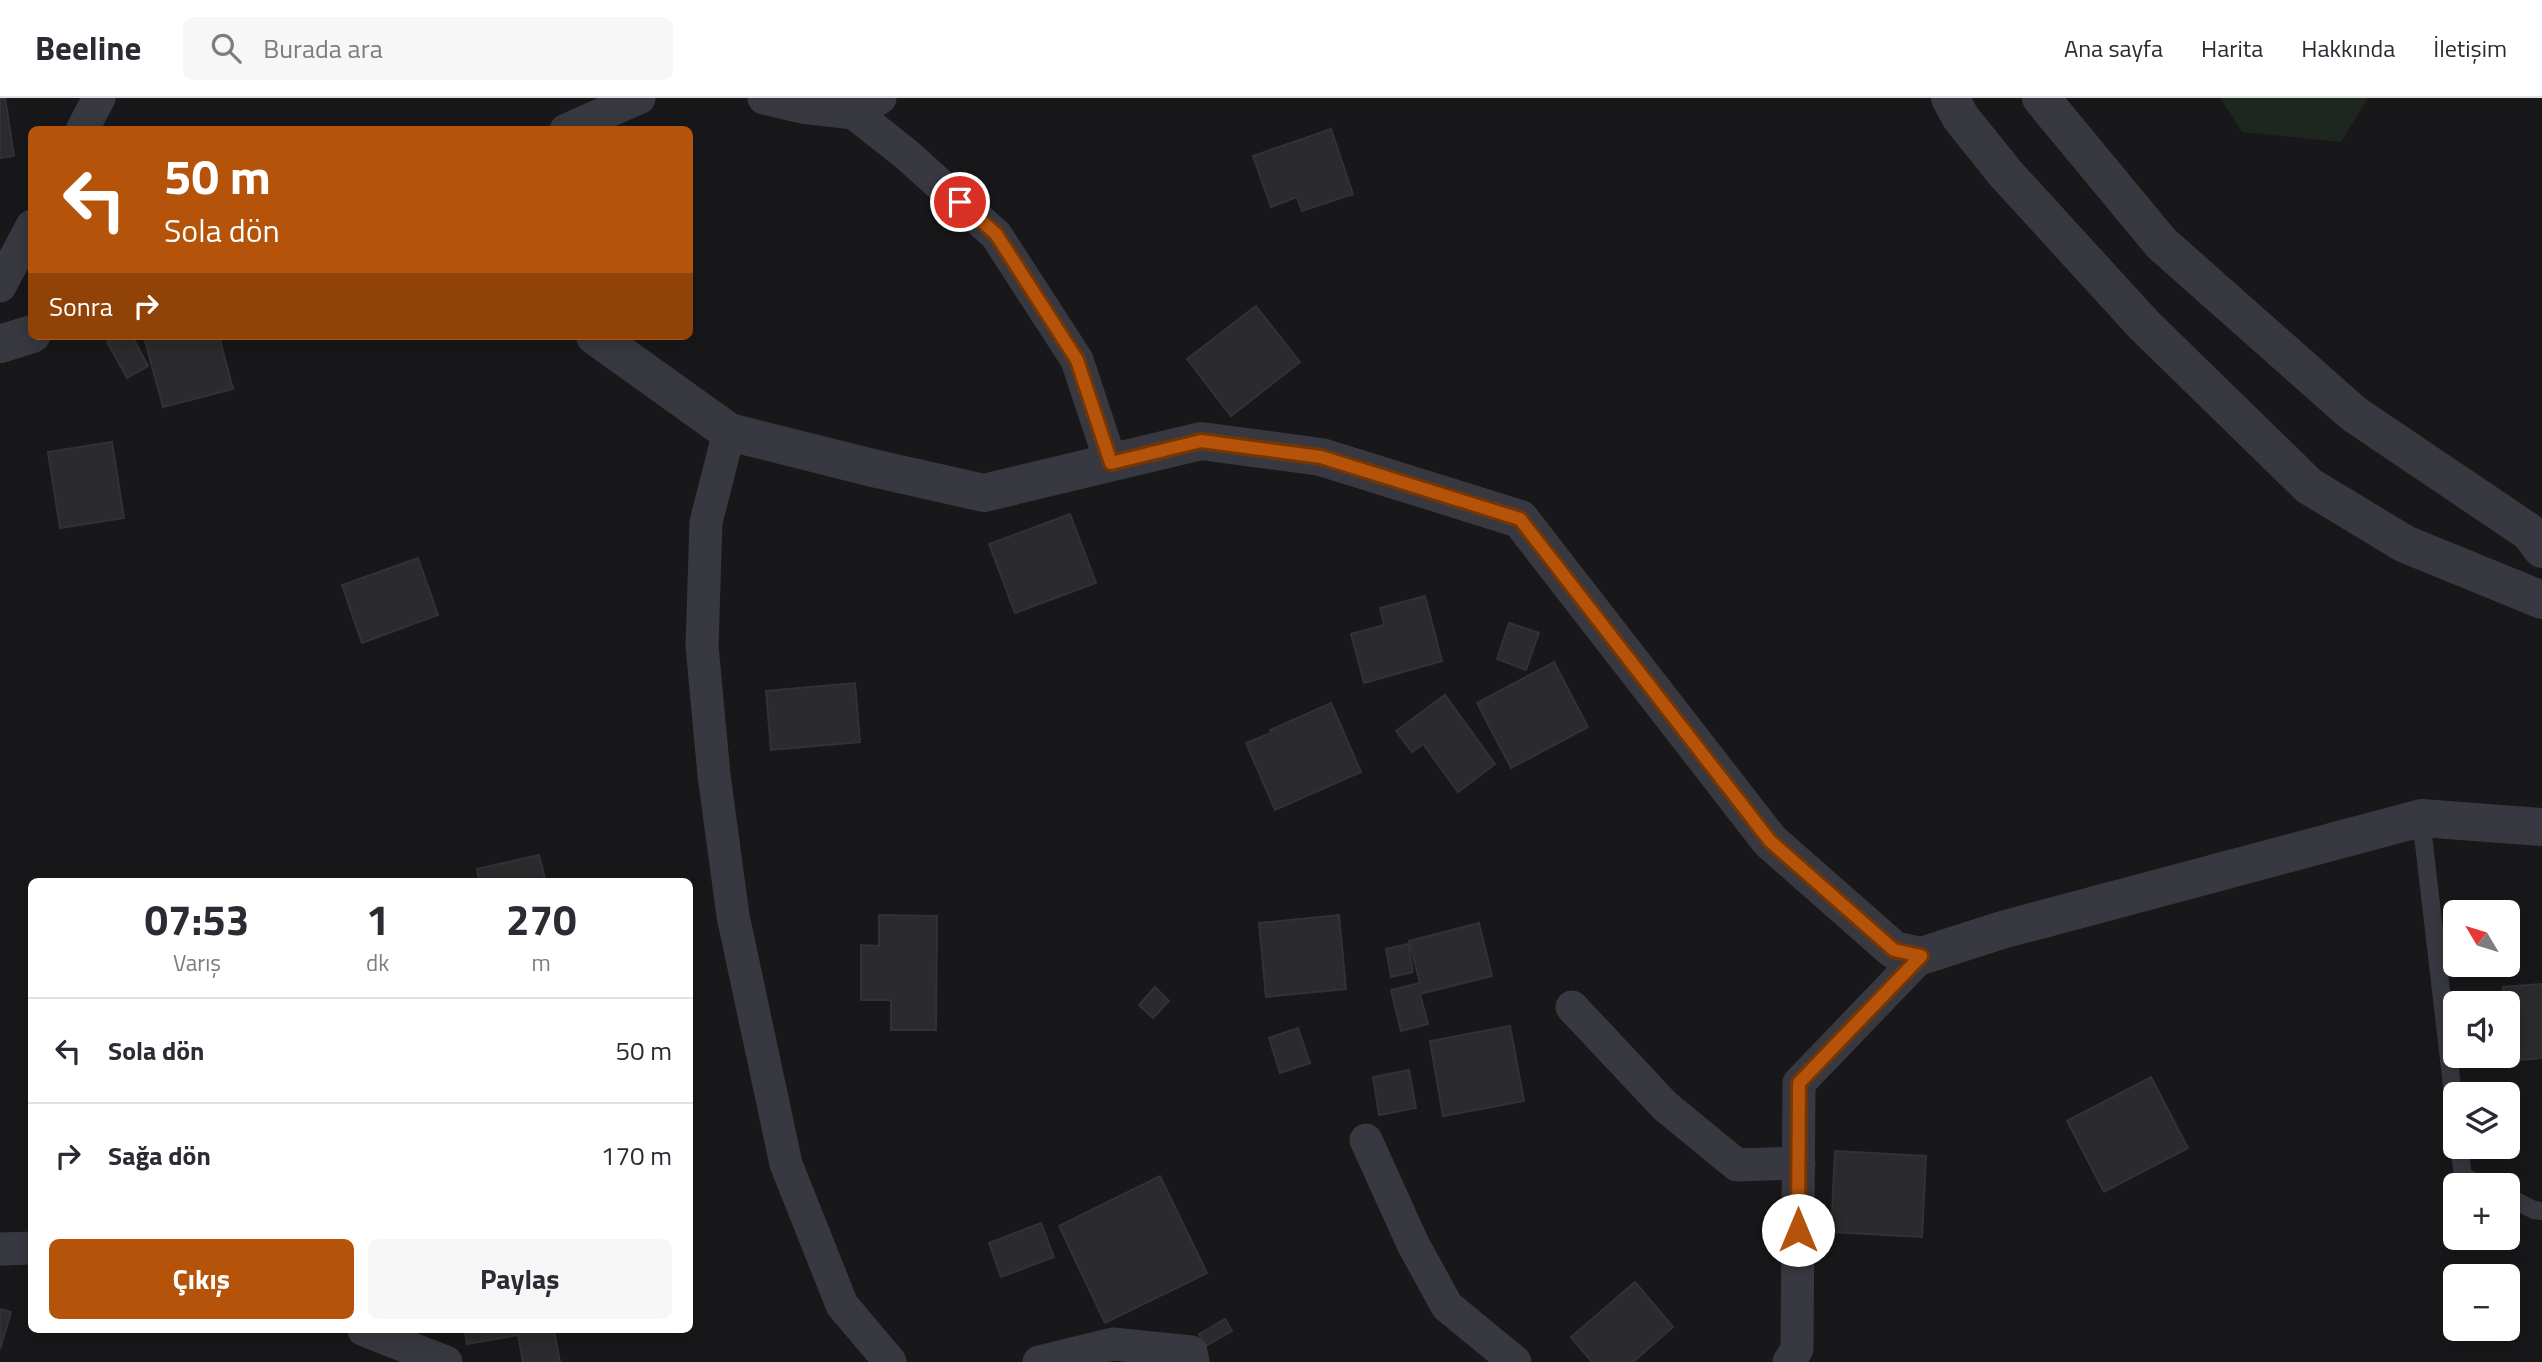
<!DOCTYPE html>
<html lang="tr">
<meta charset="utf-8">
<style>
:root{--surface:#fff;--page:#f7f7f7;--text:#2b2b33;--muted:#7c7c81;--line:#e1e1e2;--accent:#b45309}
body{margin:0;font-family:"Titillium Web",sans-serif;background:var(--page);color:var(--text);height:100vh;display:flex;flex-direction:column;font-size:26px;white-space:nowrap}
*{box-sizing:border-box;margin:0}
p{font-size:23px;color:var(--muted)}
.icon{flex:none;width:38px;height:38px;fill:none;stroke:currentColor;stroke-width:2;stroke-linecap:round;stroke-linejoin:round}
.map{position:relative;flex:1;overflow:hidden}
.drawer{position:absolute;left:28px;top:780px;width:665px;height:455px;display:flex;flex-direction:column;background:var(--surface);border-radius:10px;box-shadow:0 4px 18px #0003}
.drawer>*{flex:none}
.banner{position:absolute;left:28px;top:28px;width:665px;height:214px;border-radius:10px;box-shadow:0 4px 18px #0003;background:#b45309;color:#fff;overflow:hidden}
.needle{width:46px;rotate:308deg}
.tools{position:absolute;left:2443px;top:802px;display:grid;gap:14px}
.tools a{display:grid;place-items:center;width:77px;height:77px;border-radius:10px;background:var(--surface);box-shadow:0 4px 18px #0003;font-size:35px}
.pin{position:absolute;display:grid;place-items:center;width:60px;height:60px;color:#fff;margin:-30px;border:4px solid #fff;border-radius:50%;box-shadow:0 2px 7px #0007}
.me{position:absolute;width:77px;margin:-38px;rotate:0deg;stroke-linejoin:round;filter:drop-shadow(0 0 5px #0008)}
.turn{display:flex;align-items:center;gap:24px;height:147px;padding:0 21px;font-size:32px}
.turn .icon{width:91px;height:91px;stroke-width:2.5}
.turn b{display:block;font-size:49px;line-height:60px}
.then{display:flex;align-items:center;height:66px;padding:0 21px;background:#0003;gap:14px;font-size:26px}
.eta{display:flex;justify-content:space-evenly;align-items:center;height:119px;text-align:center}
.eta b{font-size:42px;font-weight:700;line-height:49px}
.action{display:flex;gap:14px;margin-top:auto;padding:14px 21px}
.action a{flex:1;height:80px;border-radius:10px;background:var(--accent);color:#fff;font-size:28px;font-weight:700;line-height:80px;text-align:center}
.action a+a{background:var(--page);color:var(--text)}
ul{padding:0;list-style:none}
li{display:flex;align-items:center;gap:21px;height:105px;padding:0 21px;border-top:2px solid var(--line)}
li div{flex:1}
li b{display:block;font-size:26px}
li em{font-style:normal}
header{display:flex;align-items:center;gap:42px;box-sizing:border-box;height:98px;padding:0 35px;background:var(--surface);border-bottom:2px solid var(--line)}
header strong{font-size:33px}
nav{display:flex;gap:38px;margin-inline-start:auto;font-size:24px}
.search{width:490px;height:63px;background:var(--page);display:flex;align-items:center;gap:18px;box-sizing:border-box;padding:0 24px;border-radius:10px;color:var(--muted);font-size:26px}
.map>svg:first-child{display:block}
.green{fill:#1d261f}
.building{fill:#2b2b2e;stroke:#323236;stroke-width:2}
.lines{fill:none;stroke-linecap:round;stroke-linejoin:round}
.service{stroke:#383940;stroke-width:18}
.minor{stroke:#383940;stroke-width:33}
.tertiary{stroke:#383940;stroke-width:38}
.route-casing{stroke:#753606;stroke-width:18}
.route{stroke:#b45309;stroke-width:12}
</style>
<header>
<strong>Beeline</strong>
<div class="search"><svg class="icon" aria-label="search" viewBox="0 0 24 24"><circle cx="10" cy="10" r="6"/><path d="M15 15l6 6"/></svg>Burada ara</div>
<nav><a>Ana sayfa</a><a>Harita</a><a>Hakkında</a><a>İletişim</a></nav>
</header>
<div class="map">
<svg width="2542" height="1264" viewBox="0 0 2542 1264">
<rect width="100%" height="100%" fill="#18181a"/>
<polygon class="green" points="2220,0 2368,0 2341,44 2242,34"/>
<g class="building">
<polygon points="0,0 5,0 14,58 0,60"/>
<polygon points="1331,31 1353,96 1302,113 1297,99 1271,109 1253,58"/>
<polygon points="1256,208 1300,264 1231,318 1187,261"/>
<polygon points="118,238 132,238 148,268 127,280 107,244"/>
<polygon points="148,238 219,238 233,291 163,309 144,239"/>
<polygon points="112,344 124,420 60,430 48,354"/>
<polygon points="1070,416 1096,485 1015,515 989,446"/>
<polygon points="418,460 438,517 362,545 342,487"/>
<polygon points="1425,498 1442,563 1364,585 1351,536 1384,527 1380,510"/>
<polygon points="1509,525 1539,535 1526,572 1497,561"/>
<polygon points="1554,564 1588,629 1511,670 1477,605"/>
<polygon points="855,585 860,644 771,652 766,593"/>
<polygon points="1445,597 1495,666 1458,694 1423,646 1412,654 1396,633"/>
<polygon points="1331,605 1361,674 1275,712 1246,645 1271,635 1270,632"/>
<polygon points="539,757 546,784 479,784 477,771"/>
<polygon points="879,817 937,818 936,932 891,932 891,902 861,902 861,847 879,848"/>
<polygon points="1339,817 1346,891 1266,899 1259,825"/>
<polygon points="1479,825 1492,878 1420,896 1428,926 1401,933 1391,892 1420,885 1409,843"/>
<polygon points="1408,846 1413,874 1391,879 1386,851"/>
<polygon points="2542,886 2542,960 2508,963 2508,905 2504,905 2503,889"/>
<polygon points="1155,889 1169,903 1153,920 1139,907"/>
<polygon points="1510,928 1524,1003 1443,1018 1430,943"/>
<polygon points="1298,930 1310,965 1280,975 1269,940"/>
<polygon points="1409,972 1416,1010 1379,1017 1373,979"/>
<polygon points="2151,979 2188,1050 2104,1094 2067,1023"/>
<polygon points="1835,1053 1926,1058 1922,1139 1831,1134"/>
<polygon points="1160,1078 1207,1175 1105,1225 1059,1128"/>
<polygon points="1041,1125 1054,1159 1001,1179 989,1145"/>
<polygon points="1635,1184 1673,1229 1633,1264 1592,1264 1571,1239"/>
<polygon points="0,1211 11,1214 0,1251"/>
<polygon points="1225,1221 1232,1233 1206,1248 1199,1236"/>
<polygon points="465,1232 554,1232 560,1264 523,1264 518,1237 467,1246"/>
</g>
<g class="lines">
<g class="service">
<polyline points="2421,720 2455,1014"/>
<polyline points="2459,1048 2463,1078 2481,1087"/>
<polyline points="2508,1099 2534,1112 2542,1113"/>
</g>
<g class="minor">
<polyline points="764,0 802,9 854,15 880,0"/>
<polyline points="854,15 906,56 996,137 1077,262 1111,365"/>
<polyline points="82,32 99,0"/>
<polyline points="566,32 639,0"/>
<polyline points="0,188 32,128"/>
<polyline points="729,334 706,424 702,548 714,677 733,818 786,1066 842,1207 890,1264"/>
<polyline points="1572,909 1665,1008 1737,1067 1799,1065"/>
<polyline points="1366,1042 1413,1146 1447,1208 1515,1264"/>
<polyline points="0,1151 32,1150"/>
<polyline points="364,1232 446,1264"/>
<polyline points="1039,1264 1113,1246 1191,1254 1193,1264"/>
<polyline points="1789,1264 1797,1251 1799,985 1921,858"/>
</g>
<g class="tertiary">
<polyline points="1950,0 1961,20 2006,76 2144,227 2309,388 2405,446 2542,502"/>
<polyline points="2041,0 2161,145 2354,316 2529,434 2542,451"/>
<polyline points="595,238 729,334 877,371 984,395 1201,343 1321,359 1520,421 1770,743 1894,852 1921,858 2002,832 2421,720 2542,729"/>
<polyline points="0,246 32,236"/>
</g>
</g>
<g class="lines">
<defs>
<polyline id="route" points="960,104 996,136 1077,262 1111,365 1201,343 1321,359 1520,421 1770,743 1894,852 1921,858 1799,985 1798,1132"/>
</defs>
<use href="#route" class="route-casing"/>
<use href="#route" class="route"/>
</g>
</svg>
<div class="tools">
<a><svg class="needle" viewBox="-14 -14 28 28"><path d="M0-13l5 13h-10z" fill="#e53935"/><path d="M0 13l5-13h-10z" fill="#7c7c81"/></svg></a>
<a><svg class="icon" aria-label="sound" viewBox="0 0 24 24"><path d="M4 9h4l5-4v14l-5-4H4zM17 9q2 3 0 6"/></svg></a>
<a><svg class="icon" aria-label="layers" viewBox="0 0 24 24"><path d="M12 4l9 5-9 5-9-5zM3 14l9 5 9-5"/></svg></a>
<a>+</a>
<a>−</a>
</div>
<div class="pin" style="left:960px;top:104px;background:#d93025"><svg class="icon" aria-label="arrive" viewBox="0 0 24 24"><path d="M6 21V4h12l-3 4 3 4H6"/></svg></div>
<svg class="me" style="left:1798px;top:1132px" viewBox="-20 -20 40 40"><circle r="19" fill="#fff"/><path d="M0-13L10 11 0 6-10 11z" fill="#b45309"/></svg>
<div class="banner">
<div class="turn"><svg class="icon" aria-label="left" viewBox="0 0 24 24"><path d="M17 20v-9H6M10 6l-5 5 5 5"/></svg><div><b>50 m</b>Sola dön</div></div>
<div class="then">Sonra<svg class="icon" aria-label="right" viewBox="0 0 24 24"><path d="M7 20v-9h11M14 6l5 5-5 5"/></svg></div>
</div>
<section class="drawer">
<div class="eta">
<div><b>07:53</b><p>Varış</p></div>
<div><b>1</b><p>dk</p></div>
<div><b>270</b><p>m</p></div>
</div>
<ul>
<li><svg class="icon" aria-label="left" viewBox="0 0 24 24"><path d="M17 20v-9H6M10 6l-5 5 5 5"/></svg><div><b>Sola dön</b></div><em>50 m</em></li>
<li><svg class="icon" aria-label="right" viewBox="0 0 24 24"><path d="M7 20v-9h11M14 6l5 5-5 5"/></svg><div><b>Sağa dön</b></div><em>170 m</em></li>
</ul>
<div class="action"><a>Çıkış</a><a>Paylaş</a></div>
</section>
</div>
